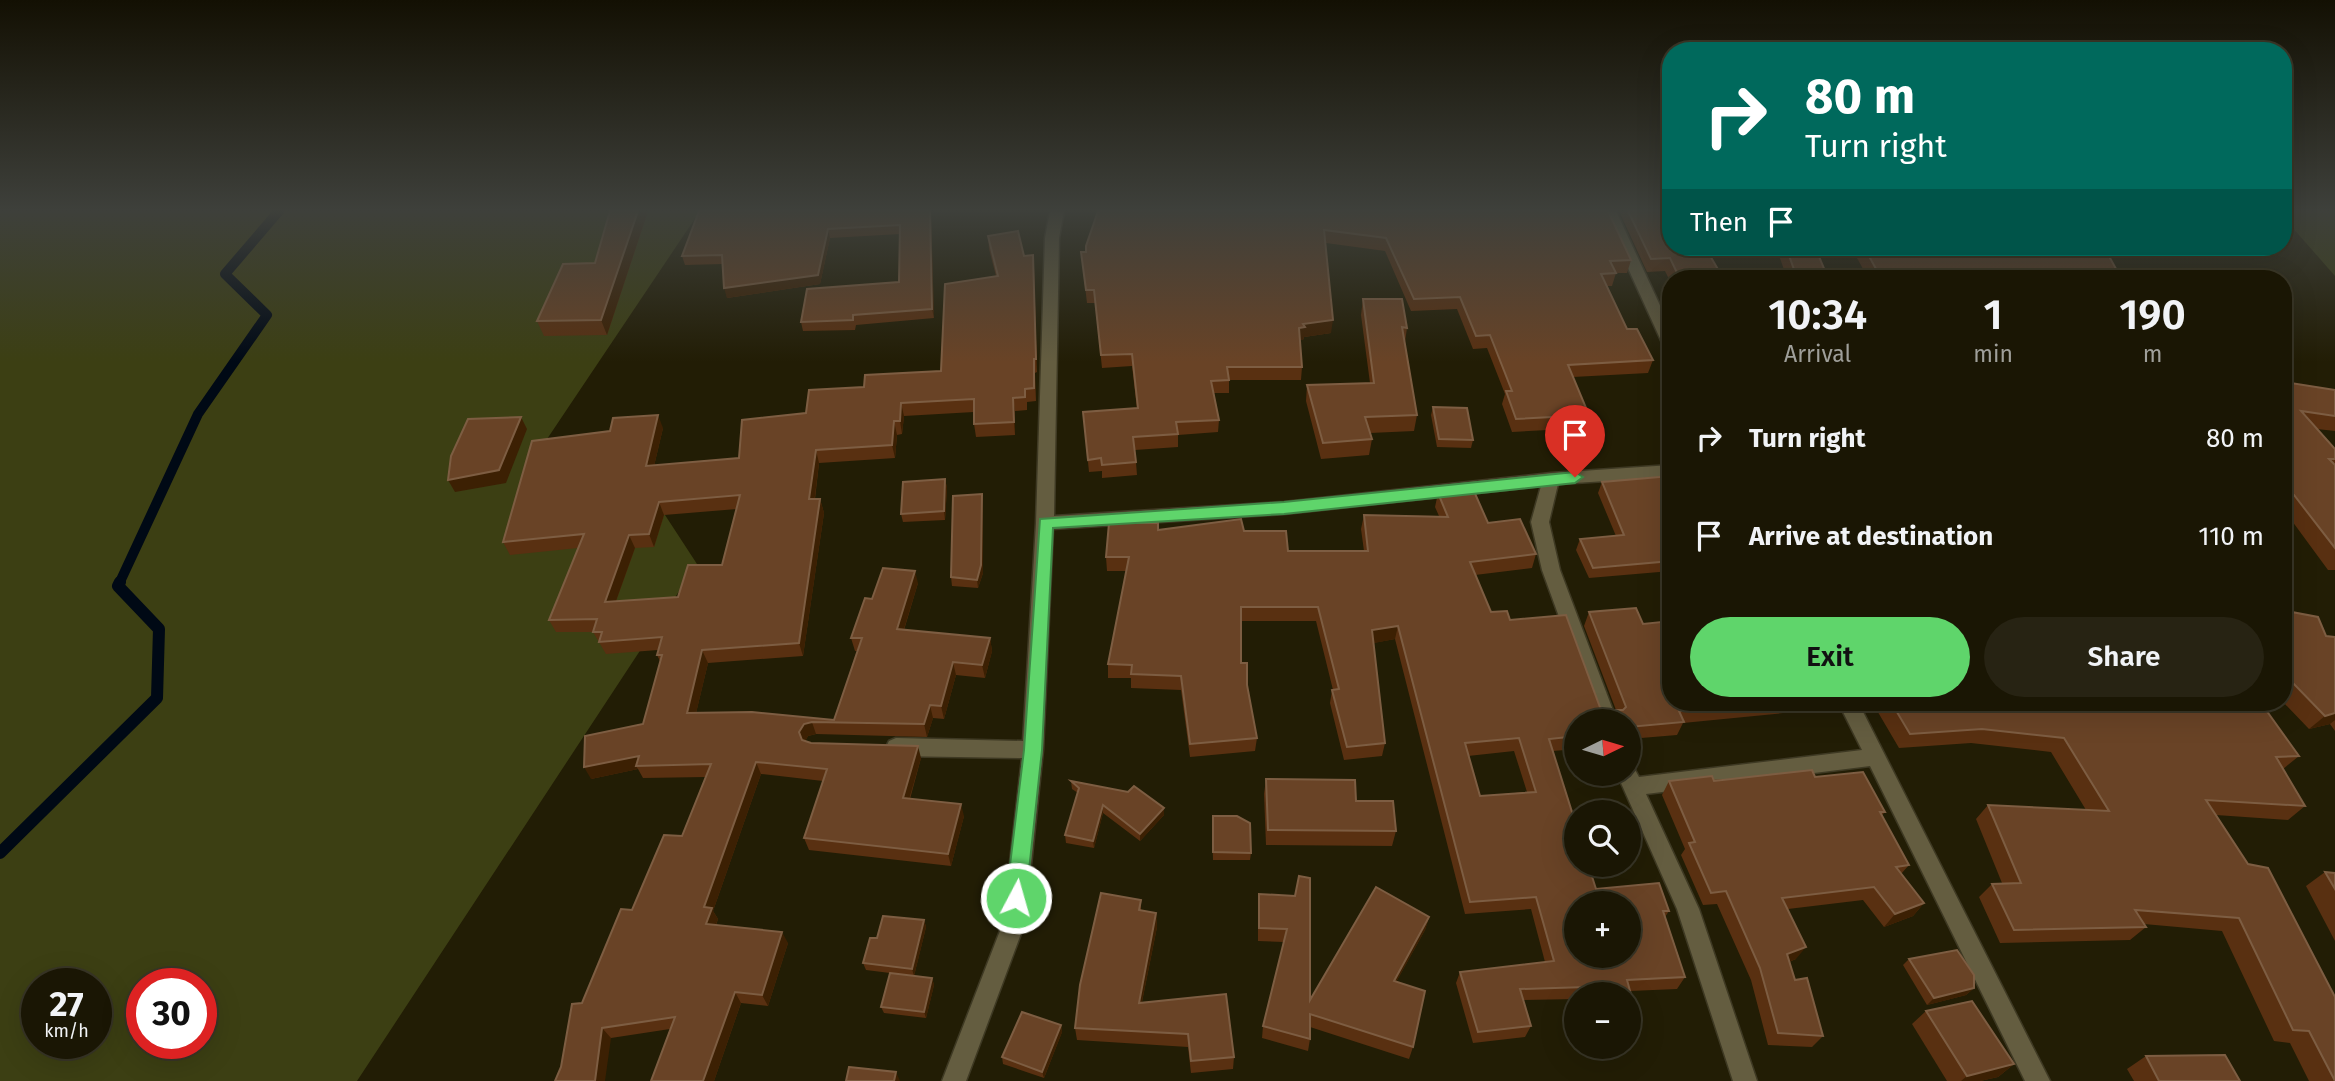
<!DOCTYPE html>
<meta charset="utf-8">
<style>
:root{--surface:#1a1604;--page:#272313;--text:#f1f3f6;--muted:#9f9f9a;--line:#383526;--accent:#5fd56b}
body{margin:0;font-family:"Fira Sans",sans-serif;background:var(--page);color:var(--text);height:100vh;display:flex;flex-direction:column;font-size:26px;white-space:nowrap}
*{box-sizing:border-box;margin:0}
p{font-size:23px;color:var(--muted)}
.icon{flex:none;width:38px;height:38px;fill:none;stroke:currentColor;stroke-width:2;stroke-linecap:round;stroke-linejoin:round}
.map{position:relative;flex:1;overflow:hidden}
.drawer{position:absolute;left:1662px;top:270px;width:630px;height:441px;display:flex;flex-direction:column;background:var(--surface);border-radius:28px;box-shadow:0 7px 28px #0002,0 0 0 2px var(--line)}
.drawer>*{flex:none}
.hud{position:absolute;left:1662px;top:42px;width:630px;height:214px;border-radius:28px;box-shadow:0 7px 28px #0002,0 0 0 2px var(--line);background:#00695c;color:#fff;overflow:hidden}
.needle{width:46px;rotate:85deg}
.fabs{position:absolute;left:1564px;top:709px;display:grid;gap:14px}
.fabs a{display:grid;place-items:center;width:77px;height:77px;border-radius:50%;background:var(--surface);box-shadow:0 7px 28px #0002,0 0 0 2px var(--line);font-size:35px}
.speed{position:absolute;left:21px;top:968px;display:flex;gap:14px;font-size:35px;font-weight:700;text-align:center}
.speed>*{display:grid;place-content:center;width:91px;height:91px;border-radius:50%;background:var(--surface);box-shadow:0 7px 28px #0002,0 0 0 2px var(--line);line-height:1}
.speed small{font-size:18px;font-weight:400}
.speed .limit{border:10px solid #d22;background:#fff;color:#111}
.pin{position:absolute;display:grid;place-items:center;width:60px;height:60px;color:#fff;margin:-72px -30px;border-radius:50% 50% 50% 0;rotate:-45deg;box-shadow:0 0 7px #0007}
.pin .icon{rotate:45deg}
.me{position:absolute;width:77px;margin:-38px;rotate:6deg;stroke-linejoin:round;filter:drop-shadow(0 0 5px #0008)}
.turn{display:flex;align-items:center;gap:24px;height:147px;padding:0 28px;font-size:32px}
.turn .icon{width:91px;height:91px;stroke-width:2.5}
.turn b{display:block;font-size:49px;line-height:60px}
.then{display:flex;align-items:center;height:66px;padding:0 28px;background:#0003;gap:14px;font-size:26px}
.eta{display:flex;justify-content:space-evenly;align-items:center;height:119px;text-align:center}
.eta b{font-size:42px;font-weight:600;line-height:49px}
.cta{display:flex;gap:14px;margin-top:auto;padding:14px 28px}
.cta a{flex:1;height:80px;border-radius:42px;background:var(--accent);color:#111;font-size:28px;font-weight:600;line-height:80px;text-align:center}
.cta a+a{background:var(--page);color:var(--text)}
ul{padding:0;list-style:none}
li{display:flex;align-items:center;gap:21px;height:98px;padding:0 28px}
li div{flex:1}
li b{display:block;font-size:26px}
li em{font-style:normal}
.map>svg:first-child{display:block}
.green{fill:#3c3f13;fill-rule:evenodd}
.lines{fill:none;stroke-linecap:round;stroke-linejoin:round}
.stream-far1{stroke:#000915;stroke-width:10}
.stream{stroke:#000915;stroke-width:12}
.street-casing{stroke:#3e3923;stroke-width:3}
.street{fill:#645d40;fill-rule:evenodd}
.wall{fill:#593011;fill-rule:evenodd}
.shaded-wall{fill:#3c2003}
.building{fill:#694326;stroke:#7d5d42;stroke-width:2;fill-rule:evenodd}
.route{fill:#5fd56b;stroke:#3e8a46;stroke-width:2}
</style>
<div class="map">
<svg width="2335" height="1081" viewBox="0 0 2335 1081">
<rect width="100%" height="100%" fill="#221d05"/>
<g class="green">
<path d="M0 211H700L539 451 620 446 697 564 357 1081H0ZM37 984H96V1043H37ZM142 984H201V1043H142Z"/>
<polygon points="2284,211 2335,211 2335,276 2284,218"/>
</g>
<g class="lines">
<polyline class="stream-far1" points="119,584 198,414 267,315 225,274 279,211"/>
<polyline class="stream" points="0,853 157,698 159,629 118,586 120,582"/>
<defs>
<g id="street">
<polygon points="1050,211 1064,211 1059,238 1054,516 1284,502 1551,473 1671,465 1671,477 1558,484 1549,522 1560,570 1617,721 1597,721 1542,570 1531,522 1541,486 1284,514 1053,529 1043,750 1025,923 966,1081 942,1081 1003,923 1022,758 896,756 889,753 886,747 889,741 896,738 1023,741 1036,523 1045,238"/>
<polygon points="1602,211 1616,211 1671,329 1671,350 1663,345"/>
<polygon points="1838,702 1858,702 2050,1081 2025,1081 1870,766 1646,794 1699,909 1757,1081 1733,1081 1677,909 1617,774 1629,774 1629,766 1634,768 1639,777 1862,750"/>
</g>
</defs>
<use href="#street" class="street-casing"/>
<use href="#street" class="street"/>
</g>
<g class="wall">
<polygon points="610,211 646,211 647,214 607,335 544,336 537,321 595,263"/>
<polygon points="699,211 931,211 934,318 856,325 855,330 803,331 801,322 899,282 900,234 830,238 820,284 727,298 723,264 685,265 682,256"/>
<polygon points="1098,211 1608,211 1631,260 1627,273 1616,273 1612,286 1607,286 1627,329 1653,360 1648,373 1573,377 1589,415 1585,428 1512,432 1502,404 1505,394 1487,348 1473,349 1457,309 1411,311 1385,251 1326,243 1331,333 1304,337 1303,340 1300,340 1302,367 1301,380 1229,380 1229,393 1214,393 1219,420 1218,432 1178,435 1178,447 1135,450 1137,475 1102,478 1102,471 1089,472 1083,412 1137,409 1132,366 1102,368 1095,303 1087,303 1081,252 1086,252"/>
<polygon points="1619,211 1671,211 1723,278 1671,278 1671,283 1665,271 1647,272"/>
<path d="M988 236 1024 256 1034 268 1037 372 1035 373 1036 401 1027 402V410L1015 411V435L976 437 974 424V412L904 416 902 434 897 435 895 458 819 463 815 499H820L824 513 803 656 708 663 696 713 834 720 857 651H855L851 638 872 599 918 583 904 630 990 638 992 651 985 678 956 675 944 719 933 718 927 737 816 734 808 736 805 741 811 743 921 758 910 799 964 816 951 866 809 850 804 838 823 781 761 774 713 911 718 919 716 925 788 943 768 1006 741 1003 714 1081H651L670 1029 611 1038 561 1067 582 1003 632 910 682 836 706 777 643 778 638 769 591 779 643 724 660 661 657 655 658 650 606 654 593 632H556L549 620 578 548 510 555 503 542 663 428 654 466 739 458 806 413 864 387 941 371 996 276 989 249ZM737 509 722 565 678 597 616 601 635 548 654 547 664 515Z"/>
<polygon points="1776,247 1815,247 1828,278 1787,278"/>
<polygon points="1851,247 2104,247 2121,278 1868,278"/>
<polygon points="1363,299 1407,328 1405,342 1417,415 1414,431 1370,433 1372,439 1369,455 1321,459 1306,401 1307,385 1370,383 1361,315"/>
<polygon points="2284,382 2335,390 2335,431 2317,429 2335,449 2335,570 2328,570 2284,510"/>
<polygon points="1433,407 1473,440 1471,448 1437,447 1431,415"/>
<polygon points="1671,476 1671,571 1589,578 1576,550 1580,539 1616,536 1598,493 1602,482"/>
<polygon points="945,479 947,488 945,520 903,522 901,514"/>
<path d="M1438 493 1536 554 1532 568 1475 575 1491 612 1510 620 1601 710H1616L1584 626 1589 612 1671 702H1810L1804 711 1683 723 1677 735 1629 739V721H1577V749L1553 751 1596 889 1669 911 1665 917 1685 977 1677 989 1630 991 1632 998 1629 1002V994H1577V999L1523 1000 1531 1026 1525 1037 1473 1043 1456 983 1460 972 1545 962 1531 909 1465 914 1395 639 1373 643 1385 743 1382 756 1344 760 1330 703 1332 690H1333L1316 621H1241V663L1247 685 1257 738 1255 751 1190 757 1181 690 1131 688V678H1108V664L1126 571H1107L1106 557 1158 530 1244 531 1288 551H1364L1361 529 1364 515 1439 516 1435 507ZM1514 751 1527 792 1480 796 1468 756Z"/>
<polygon points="982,494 983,503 983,573 978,588 952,586 951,577"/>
<polygon points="2284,601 2292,612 2326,636 2335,637 2335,731 2330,724 2309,729 2283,702"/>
<polygon points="1872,702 2226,702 2230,711 2299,756 2283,769 2305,806 2288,820 2216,815 2335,1081 2309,1081 2290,1043 2274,1041 2222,931 2144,924 2146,927 2130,940 2000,943 1979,897 1992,884 2002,883 1976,819 1988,805 2086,810 2051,752 1971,743 1899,748"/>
<polygon points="1815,777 1885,812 1882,815 1909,865 1901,874 1924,903 1913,916 1884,927 1863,900 1788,909 1796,959 1789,962 1795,980 1823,1036 1812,1047 1768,1045 1751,980 1717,904 1703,905 1681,855 1685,849 1662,795 1669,781"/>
<polygon points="1266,779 1356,801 1396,831 1392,846 1266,845 1264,794"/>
<polygon points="1071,781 1164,808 1164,815 1140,841 1103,813 1094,848 1066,843 1065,835 1078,793 1072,789"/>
<polygon points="1212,824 1251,853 1250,860 1213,860"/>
<polygon points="2325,872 2335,873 2335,941 2306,886"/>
<polygon points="1259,894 1295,896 1310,1000 1429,917 1425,930 1396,982 1413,1047 1409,1059 1310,1027 1310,1039 1308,1051 1262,1038 1263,1026 1284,942 1258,941 1258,907"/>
<polygon points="1141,900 1141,910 1156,913 1157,927 1142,1002 1234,1057 1233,1069 1191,1073 1188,1047 1077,1040 1075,1028"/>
<polygon points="924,920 926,927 914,976 866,970 863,963 877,938"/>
<polygon points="1909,959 1974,988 1966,995 1927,1005 1903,965"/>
<polygon points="932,978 934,985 926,1018 884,1013 881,1007"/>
<polygon points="1926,1011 2014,1064 1998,1077 1980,1081 1947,1081 1912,1024"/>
<polygon points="1061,1025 1062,1032 1044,1078 1003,1064 1002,1057"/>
<polygon points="2146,1056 2240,1081 2134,1081 2127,1069"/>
</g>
<g class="shaded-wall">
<polygon points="638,211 646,211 647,214 607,335 601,320"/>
<polygon points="930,211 931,211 934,318 932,309"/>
<polygon points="828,229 830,238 820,284 727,298 724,288"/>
<polygon points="1033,255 1034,268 1037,372 1036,359"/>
<polygon points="1333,320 1331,333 1304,337 1303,340 1298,340 1299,328 1303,324"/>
<polygon points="1013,398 1015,411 1015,435 1014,422"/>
<polygon points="901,403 904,416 902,434 900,421"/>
<polygon points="658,415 663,428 651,479 646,466"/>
<polygon points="521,417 527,429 506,483 455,492 448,480"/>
<polygon points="894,421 897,435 895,458 892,445"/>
<polygon points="816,450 819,463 813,512 809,499"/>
<polygon points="945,479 947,488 945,520 944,511"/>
<polygon points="982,494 983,503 983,573 978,588 977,580"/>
<polygon points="820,499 824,513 803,656 799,643"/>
<polygon points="659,502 664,515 654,547 649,534"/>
<polygon points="629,535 635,548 611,615 605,602"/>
<polygon points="915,571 918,583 900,642 897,629"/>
<polygon points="1398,626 1395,639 1369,644 1372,630"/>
<polygon points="990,638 992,651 985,678 982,665"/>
<polygon points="702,650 708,663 693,726 687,713"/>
<polygon points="953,662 956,675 944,719 941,706"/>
<polygon points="930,705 933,718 927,737 924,724"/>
<polygon points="2335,713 2335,720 2330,724 2309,729 2325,716"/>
<polygon points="812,722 816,734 808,736 804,744 799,732 804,724"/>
<polygon points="918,746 921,758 906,810 903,798"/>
<polygon points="639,756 636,766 638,769 591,779 584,767"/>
<polygon points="756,762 761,774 713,911 718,919 712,935 706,924 704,907"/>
<polygon points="961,804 964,816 951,866 948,854"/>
<polygon points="1103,805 1103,813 1094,848 1093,841"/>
<polygon points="1164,808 1164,815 1140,841 1140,834"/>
<polygon points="1924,903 1913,916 1884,927 1895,914"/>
<polygon points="1156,913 1157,927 1139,1016 1139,1003"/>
<polygon points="1429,917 1425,930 1390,993 1394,981"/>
<polygon points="924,920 926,927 914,976 912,969"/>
<polygon points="782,932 788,943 768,1006 762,995"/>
<polygon points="1806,947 1796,959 1777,966 1787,954"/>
<polygon points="932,978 934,985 926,1018 924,1012"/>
<polygon points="1974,988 1966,995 1927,1005 1934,998"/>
<polygon points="735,992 741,1003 714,1081 703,1081"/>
<polygon points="1061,1025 1062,1032 1044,1078 1042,1072"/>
<polygon points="602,1028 611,1038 605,1081 595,1081"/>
<polygon points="2014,1064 1998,1077 1980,1081 1961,1081 1967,1076"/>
<polygon points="896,1072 900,1081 894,1081"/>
</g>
<g class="building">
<polygon points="610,211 638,211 601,320 537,321 563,264 595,263"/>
<polygon points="699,211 930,211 932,309 853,315 853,320 801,322 807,289 899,282 900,225 828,229 818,275 724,288 722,255 682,256"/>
<polygon points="1098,211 1608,211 1631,260 1610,261 1616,273 1601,274 1627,329 1637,329 1653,360 1568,365 1589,415 1516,419 1506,391 1512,391 1490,335 1476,336 1460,297 1414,299 1386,238 1324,230 1333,320 1303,324 1305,327 1299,328 1302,367 1227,367 1229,380 1211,381 1219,420 1176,422 1178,434 1133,437 1136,462 1102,465 1101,458 1088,460 1083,412 1138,408 1132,354 1101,355 1094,290 1086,290 1081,252 1086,252 1086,246"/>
<polygon points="1628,211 1671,211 1671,247 1705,247 1723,278 1679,277 1670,258 1651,259"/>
<path d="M1018 231 1024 256 1033 255 1036 359H1034V388L1025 389V397L1013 398 1014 422 974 424V399L901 403 900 421H894L892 445 816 450 809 499H820L799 643 702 650 687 713 752 712 834 720 862 638H851L865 598 872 599 883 568 915 571 897 629 990 638 982 665 953 662 941 706 930 705 924 724 812 722 804 724 799 732 802 740 811 743 918 746 903 798 961 804 948 854 804 838 827 769 756 762 704 907 712 908 706 924 782 932 762 995 735 992 703 1081H651L675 1017 602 1028 595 1081H555L561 1067 572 1004 582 1003 621 909 632 910 664 835 682 836 711 764 636 766 639 756 584 767 585 736 643 724 662 655H657L662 637 599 642 602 632H593L597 619 549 620 584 534 503 542 532 441 610 431 613 418 658 415 646 466 739 458 742 420 806 413 809 390 864 387 865 375 941 371 945 284 998 276 988 236ZM740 495 722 565H688L678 597 605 602 629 535 649 534 659 502Z"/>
<polygon points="1786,247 1815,247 1828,278 1797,278"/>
<polygon points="1864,247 2104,247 2121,278 1881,278"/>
<polygon points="1363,299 1402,299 1407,328 1402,327 1417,415 1365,417 1372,439 1323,443 1307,385 1374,383"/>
<polygon points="2284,382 2335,390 2335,416 2301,411 2335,449 2335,459 2329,459 2335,465 2335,548 2294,495 2284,495"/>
<polygon points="1433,407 1467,408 1473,440 1439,439"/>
<polygon points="521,417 499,470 448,480 451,456 468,419"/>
<polygon points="1671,476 1671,561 1593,568 1580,539 1624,535 1602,482"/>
<polygon points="945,479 944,511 901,514 903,482"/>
<path d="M1473 489 1488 523 1520 519 1536 554 1470 562 1491 612 1507 611 1510 620 1566 615 1601 710H1623L1626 707 1589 612 1636 608 1643 624 1671 621V702H1768L1679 711 1684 722 1629 727V721H1577V736L1549 739 1577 828V864H1588L1596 889 1659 883 1669 911H1663L1685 977 1627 980 1632 998H1629V994H1588L1586 987 1520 989 1531 1026 1478 1032 1460 972 1554 961 1536 897 1470 902 1398 626 1372 630 1385 743 1347 747 1332 690 1339 689 1318 607H1241V663H1247V685L1257 738 1190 744 1181 676 1131 674 1132 665 1108 664 1129 557H1106L1109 523H1158V530L1241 519 1244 531H1286L1288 551H1368L1364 515 1448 517 1438 493ZM1519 738 1536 792 1480 796 1465 743ZM1577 903H1629V956H1577Z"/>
<polygon points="982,494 981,565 977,580 951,577 953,496"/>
<polygon points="2284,601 2292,612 2318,617 2326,636 2335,637 2335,713 2325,716 2290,680 2284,665"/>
<polygon points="1891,702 2226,702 2230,711 2266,710 2299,756 2276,757 2305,806 2206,800 2248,864 2268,868 2335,997 2335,1081 2309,1031 2293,1030 2239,918 2135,910 2146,927 2014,930 1992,884 2021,883 1988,805 2109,811 2064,738 1982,729 1910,734"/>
<polygon points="1812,770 1815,777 1863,772 1885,812 1880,812 1909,865 1896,867 1924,903 1895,914 1874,887 1782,898 1806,947 1787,954 1795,980 1807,978 1823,1036 1778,1033 1760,968 1726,891 1711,893 1689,843 1695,842 1669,781 1712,776 1714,781"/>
<polygon points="1266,779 1355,780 1356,801 1393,801 1396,831 1268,830"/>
<polygon points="1071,781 1128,792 1134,786 1164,808 1140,834 1103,805 1093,841 1065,835 1079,788"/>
<polygon points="1213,816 1237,816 1250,823 1251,853 1213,852"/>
<polygon points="2325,872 2335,873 2335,889"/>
<polygon points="1299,876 1310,878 1310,1000 1376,887 1429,917 1394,981 1425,991 1413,1047 1310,1014 1310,1039 1263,1026 1287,929 1259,928 1259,894 1295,896"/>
<polygon points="1101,893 1141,900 1139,910 1156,913 1139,1003 1226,994 1234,1057 1191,1061 1188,1034 1075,1028 1080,985"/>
<polygon points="883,916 924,920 912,969 863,963 870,938 877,938"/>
<polygon points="1957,950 1974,975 1974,988 1934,998 1909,959"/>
<polygon points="890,973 932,978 924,1012 881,1007"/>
<polygon points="1972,1001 2014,1064 1967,1076 1926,1011"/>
<polygon points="1022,1012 1061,1025 1042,1072 1002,1057"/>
<polygon points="2225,1055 2240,1081 2159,1081 2146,1056"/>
<polygon points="849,1067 896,1072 894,1081 846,1081"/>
</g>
<linearGradient id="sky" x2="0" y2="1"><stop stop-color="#131003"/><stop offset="0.58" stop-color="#3e403b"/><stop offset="1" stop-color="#3e403b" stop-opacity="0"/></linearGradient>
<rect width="2335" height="362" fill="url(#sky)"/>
<polygon class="route" points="1575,472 1583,477 1575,483 1284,514 1053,528 1042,750 1026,898 1023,905 1016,908 1009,905 1006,898 1024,750 1040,519 1284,502"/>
</svg>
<div class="fabs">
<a><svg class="needle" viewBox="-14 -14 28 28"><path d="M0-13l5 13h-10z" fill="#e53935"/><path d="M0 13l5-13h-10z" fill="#9f9f9a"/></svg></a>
<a><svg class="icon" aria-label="search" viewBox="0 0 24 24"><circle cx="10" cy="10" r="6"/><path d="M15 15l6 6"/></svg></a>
<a>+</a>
<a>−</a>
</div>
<div class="speed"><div>27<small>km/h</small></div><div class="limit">30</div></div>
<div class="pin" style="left:1575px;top:477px;background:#d93025"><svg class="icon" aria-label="arrive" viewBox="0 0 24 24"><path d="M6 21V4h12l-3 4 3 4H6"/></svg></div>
<svg class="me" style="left:1016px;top:898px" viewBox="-20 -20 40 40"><circle r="17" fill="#5fd56b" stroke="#fff" stroke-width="3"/><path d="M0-11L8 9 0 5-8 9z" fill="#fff"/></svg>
<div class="hud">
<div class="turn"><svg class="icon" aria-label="right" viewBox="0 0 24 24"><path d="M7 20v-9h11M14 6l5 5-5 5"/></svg><div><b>80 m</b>Turn right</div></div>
<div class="then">Then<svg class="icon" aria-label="arrive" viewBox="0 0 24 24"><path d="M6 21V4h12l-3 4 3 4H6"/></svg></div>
</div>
<section class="drawer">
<div class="eta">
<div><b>10:34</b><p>Arrival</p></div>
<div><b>1</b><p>min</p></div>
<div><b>190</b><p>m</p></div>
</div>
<ul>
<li><svg class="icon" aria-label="right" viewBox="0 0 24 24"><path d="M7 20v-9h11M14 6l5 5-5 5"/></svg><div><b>Turn right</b></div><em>80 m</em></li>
<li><svg class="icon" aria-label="arrive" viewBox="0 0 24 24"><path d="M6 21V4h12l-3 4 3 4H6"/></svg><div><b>Arrive at destination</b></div><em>110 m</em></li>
</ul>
<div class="cta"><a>Exit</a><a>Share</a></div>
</section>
</div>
